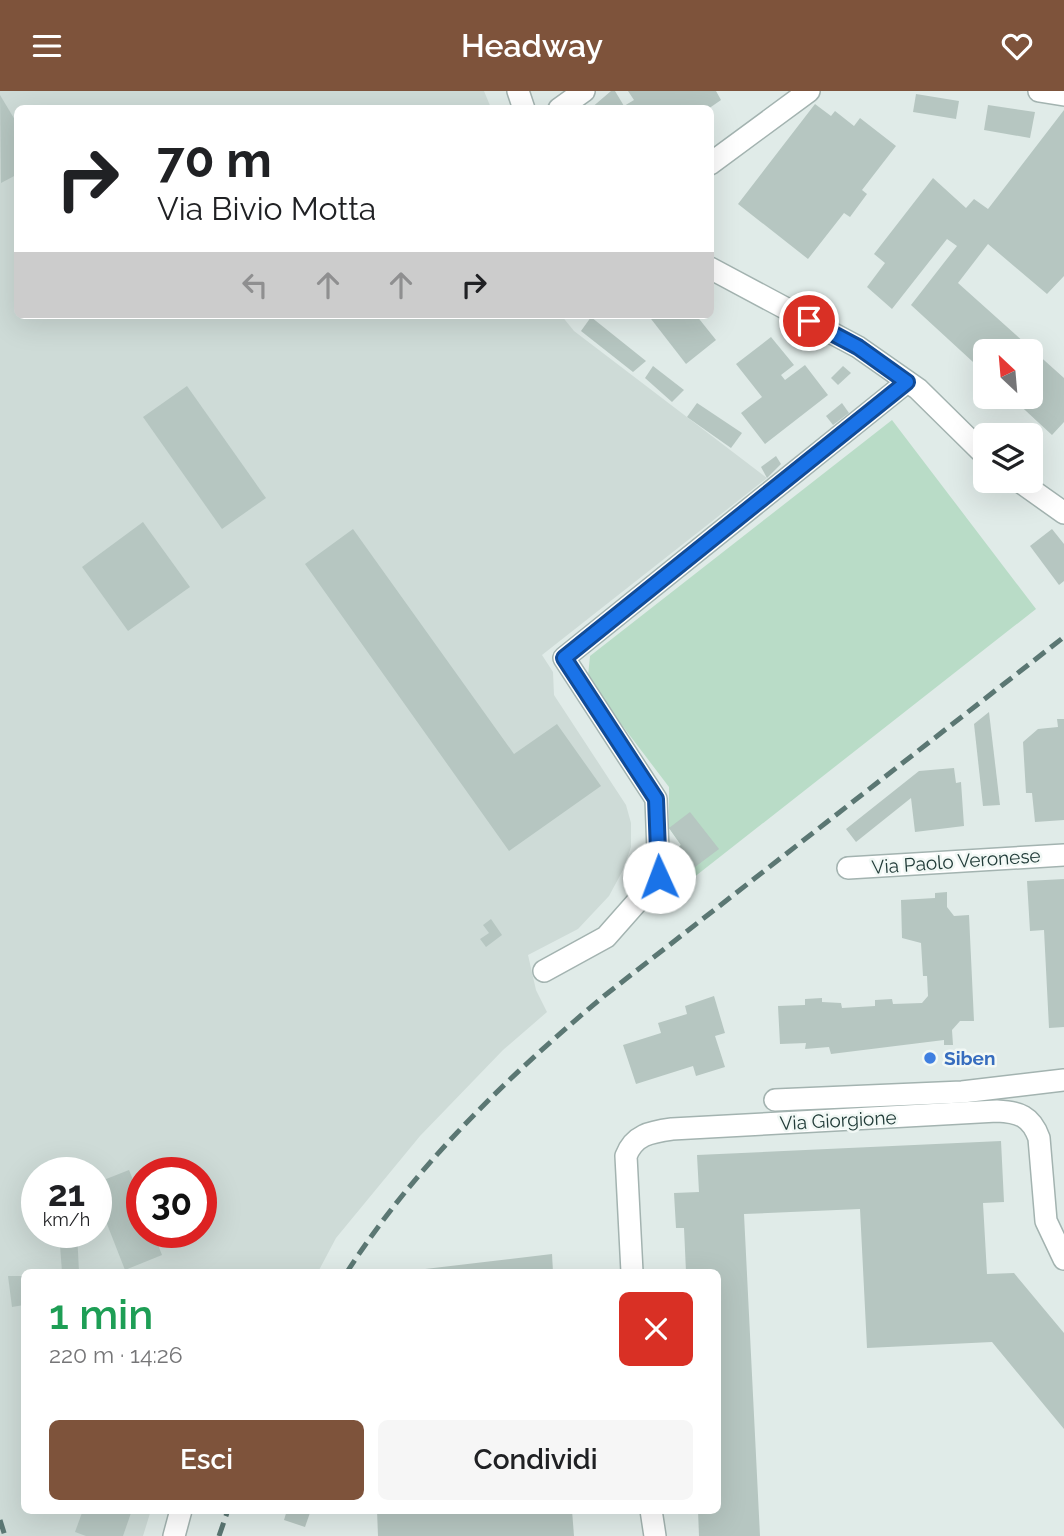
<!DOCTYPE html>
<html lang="it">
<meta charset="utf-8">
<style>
:root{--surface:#fff;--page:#f6f6f6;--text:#202124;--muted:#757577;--accent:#7e533b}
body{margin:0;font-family:Raleway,sans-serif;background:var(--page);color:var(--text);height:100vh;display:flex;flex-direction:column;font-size:26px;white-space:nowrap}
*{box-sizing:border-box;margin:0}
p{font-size:23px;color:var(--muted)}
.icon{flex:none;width:38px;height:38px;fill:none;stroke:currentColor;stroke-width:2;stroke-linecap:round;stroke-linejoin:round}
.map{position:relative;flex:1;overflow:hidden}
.panel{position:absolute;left:21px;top:1178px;width:700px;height:245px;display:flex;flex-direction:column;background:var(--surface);border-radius:10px;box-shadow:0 7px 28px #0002}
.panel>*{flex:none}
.hud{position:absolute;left:14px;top:14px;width:700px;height:214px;border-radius:10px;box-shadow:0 7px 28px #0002;background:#fff;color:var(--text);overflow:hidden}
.needle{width:46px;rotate:334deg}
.fabs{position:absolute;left:973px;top:248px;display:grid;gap:14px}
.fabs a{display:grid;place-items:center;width:70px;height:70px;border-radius:10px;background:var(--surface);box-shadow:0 7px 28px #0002;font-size:35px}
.speed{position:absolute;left:21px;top:1066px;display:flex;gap:14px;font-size:35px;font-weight:700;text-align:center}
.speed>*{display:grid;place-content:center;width:91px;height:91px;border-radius:50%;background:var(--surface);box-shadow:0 7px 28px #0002;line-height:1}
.speed small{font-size:18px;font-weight:400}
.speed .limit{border:10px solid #d22;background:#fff;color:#111}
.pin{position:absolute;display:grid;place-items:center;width:60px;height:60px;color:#fff;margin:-30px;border:4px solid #fff;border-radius:50%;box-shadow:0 2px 7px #0007}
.me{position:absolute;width:77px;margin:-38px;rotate:358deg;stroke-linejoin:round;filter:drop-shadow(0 0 5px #0008)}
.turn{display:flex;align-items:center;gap:24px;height:147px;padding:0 28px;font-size:32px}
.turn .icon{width:91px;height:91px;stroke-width:2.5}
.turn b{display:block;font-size:49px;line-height:60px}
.lanes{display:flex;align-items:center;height:66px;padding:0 28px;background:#0003;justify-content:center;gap:35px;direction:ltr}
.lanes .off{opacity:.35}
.round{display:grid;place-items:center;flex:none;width:74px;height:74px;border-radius:10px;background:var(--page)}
.overview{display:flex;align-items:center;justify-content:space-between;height:119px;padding:0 28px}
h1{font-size:42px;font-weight:600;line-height:52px;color:#1e9e55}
.cta{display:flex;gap:14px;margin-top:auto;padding:14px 28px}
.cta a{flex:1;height:80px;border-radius:10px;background:var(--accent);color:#fff;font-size:28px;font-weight:600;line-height:80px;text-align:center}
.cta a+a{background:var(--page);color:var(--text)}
header{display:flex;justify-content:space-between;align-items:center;height:91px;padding:0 28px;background:var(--accent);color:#fff;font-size:32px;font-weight:600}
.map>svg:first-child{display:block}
.built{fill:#cedbd7;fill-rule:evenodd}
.green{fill:#b9dcc7}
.building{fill:#b6c6c1}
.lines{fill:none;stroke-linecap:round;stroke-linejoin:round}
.minor-casing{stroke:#a3b3b0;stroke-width:24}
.minor{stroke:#fff;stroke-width:21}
.rail{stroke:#5b7773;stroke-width:5;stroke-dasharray:14 7;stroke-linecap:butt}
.route-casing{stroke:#114b97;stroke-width:18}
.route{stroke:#1a73e8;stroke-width:12}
.shop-dot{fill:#3f7fe0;stroke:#f1f8f5;stroke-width:2.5}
.labels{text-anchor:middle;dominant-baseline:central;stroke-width:5;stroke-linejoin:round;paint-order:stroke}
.street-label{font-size:19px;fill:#213b38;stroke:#f1f8f5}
.shop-label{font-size:19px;font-weight:bold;fill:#366cbe;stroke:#f1f8f5;text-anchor:start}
</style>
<header><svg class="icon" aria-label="menu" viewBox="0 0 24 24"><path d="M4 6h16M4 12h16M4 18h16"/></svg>Headway<svg class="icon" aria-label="heart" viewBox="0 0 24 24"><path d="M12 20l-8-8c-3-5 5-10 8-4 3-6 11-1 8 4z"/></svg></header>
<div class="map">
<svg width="1064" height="1445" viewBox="0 0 1064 1445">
<rect width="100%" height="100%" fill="#e0ebe8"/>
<path class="built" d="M0 0H484L491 17 18 18V224H561L574 240 767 387 542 564 553 581 554 604 626 714 631 732V756L623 779 609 805 578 838 528 864 536 899 547 921 503 959 420 1045 336 1147 318 1181H24V1419H151L143 1445H0ZM37 1082H96V1141H37ZM142 1082H201V1141H142Z"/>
<polygon class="green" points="892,329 1036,518 693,787 671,762 681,754 669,737 669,696 596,600 588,585 590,565"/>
<g class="building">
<polygon points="611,0 615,0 624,15 634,9 628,0 716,0 721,9 708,18 590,18"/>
<polygon points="916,3 959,10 956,28 913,21"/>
<polygon points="0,4 18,34 18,83 1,92"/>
<polygon points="815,13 831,25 835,20 854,35 860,27 896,55 862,99 867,103 850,126 844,122 808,168 738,113"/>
<polygon points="988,14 1035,21 1030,47 984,39"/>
<polygon points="1064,19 1064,185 1047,203 988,153 958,192 1064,287 1064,331 1052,344 1011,306 1031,306 1031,261 985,261 985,282 911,214 957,155 947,148 892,218 867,196 885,172 874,163 933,87 966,117 974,108 988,118"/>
<polygon points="648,224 696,224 716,249 686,273"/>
<polygon points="591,226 646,270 633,281 581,240"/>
<polygon points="771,246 794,274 781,284 785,289 805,274 828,304 765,353 741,322 762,306 736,273"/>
<polygon points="653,275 684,299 672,311 645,287"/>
<polygon points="843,275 851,282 838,294 831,287"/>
<polygon points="187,295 266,407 222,438 143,326"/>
<polygon points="697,312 742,342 731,357 687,326"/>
<polygon points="842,312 849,322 833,334 826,325"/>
<polygon points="776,365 781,373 767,387 761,376"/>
<polygon points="143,431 190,496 128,540 82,476"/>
<polygon points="353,438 514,663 557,633 601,695 509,760 305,473"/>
<polygon points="1052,438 1064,453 1064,490 1059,494 1030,455"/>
<polygon points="989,621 1000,714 983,715 974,633"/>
<polygon points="1057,628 1064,628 1064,729 1035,731 1032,702 1026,702 1023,651 1038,638 1058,636"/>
<polygon points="954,677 956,692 961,691 964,735 915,741 911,707 856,751 846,738 919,680"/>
<polygon points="690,721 719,758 687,782 671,762 681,754 669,737"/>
<polygon points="1064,788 1064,936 1049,937 1044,839 1030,840 1027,790"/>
<polygon points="947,801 947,816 954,825 969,824 974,930 960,930 952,939 953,954 944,954 944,949 831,963 829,956 805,958 806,952 780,953 778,915 805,914 805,908 822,907 822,911 841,912 842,917 875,915 875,909 892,908 893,913 922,912 928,905 927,885 923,885 921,852 902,847 901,809 935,807 935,802"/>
<polygon points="491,828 502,844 486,856 480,848 489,842 483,834"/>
<polygon points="714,905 725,942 715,945 725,976 696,985 693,975 636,993 623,954 661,942 658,932 687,923 685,915"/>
<polygon points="1001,1050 1004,1111 983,1112 987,1183 1014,1182 1064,1242 1064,1338 992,1251 867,1257 860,1118 744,1123 760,1445 699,1445 698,1419 718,1419 718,1181 686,1181 684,1137 676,1137 674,1102 699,1101 697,1064"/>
<polygon points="129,1079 142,1111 142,1141 153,1141 162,1164 125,1179 96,1105 96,1092"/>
<polygon points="59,1141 77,1141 79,1181 62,1181"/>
<polygon points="552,1163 553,1181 425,1181 425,1178"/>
<polygon points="8,1185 22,1185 24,1214 12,1216"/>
<polygon points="83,1419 132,1419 123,1445 86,1445 75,1441"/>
<polygon points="287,1419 311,1419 305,1436 284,1429"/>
<polygon points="377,1419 572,1419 574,1445 378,1445"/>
</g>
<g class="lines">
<defs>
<g id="minor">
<polyline points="518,0 524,18"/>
<polyline points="1039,0 1064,4"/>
<polyline points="559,18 584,0"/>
<polyline points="710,73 809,0"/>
<polyline points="710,177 858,256 918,298 985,364"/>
<polyline points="1019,390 1064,422"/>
<polyline points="848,777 1064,764"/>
<polyline points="544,880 606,846 659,786 656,708 564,567 907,291"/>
<polyline points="775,1009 962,1001 1064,989"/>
<path d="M632 1181 626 1065C634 1044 650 1041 672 1038L997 1020C1019 1021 1031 1025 1039 1047L1046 1130 1064 1168"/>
<polyline points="651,1419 655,1445"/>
<polyline points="174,1445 181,1419"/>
</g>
</defs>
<use href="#minor" class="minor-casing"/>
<use href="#minor" class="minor"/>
<g class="rail">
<path d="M347 1181C416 1074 507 986 604 905L1064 546"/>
<polyline points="0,1429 5,1445"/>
<polyline points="219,1445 228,1419"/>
</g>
</g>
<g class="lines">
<defs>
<polyline id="route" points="659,786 656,708 564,567 907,291 858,256 809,230"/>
</defs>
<use href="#route" class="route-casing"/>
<use href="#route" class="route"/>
</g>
<circle class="shop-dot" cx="930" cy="967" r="7"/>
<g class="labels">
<g class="street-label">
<text transform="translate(956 770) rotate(-4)">Via Paolo Veronese</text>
<text transform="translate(838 1029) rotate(-3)">Via Giorgione</text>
</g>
<g class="shop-label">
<text x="944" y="967">Siben</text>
</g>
</g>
</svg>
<div class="fabs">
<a><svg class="needle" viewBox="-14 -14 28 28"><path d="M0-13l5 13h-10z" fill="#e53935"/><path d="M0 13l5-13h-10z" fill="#757577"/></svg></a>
<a><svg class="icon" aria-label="layers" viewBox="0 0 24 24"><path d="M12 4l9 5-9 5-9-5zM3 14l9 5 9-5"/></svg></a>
</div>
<div class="speed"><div>21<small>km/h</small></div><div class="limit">30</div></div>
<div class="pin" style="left:809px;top:230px;background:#d93025"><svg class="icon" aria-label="arrive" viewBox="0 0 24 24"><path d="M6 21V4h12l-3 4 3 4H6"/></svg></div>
<svg class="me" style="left:659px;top:786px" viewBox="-20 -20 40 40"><circle r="19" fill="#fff"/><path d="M0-13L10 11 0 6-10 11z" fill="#1a73e8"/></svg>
<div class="hud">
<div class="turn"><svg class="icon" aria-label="right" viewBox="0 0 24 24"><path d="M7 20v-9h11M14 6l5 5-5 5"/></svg><div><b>70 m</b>Via Bivio Motta</div></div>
<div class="lanes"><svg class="icon off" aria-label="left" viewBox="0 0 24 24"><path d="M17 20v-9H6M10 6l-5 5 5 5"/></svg><svg class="icon off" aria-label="ahead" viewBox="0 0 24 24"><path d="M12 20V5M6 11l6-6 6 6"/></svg><svg class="icon off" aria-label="ahead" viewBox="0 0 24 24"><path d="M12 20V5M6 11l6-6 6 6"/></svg><svg class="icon" aria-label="right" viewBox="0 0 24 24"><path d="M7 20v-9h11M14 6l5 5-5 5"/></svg></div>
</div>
<section class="panel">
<div class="overview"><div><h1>1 min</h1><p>220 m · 14:26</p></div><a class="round" style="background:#d93025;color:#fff"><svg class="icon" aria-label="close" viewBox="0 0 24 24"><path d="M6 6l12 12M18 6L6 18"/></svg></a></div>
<div class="cta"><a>Esci</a><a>Condividi</a></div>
</section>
</div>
